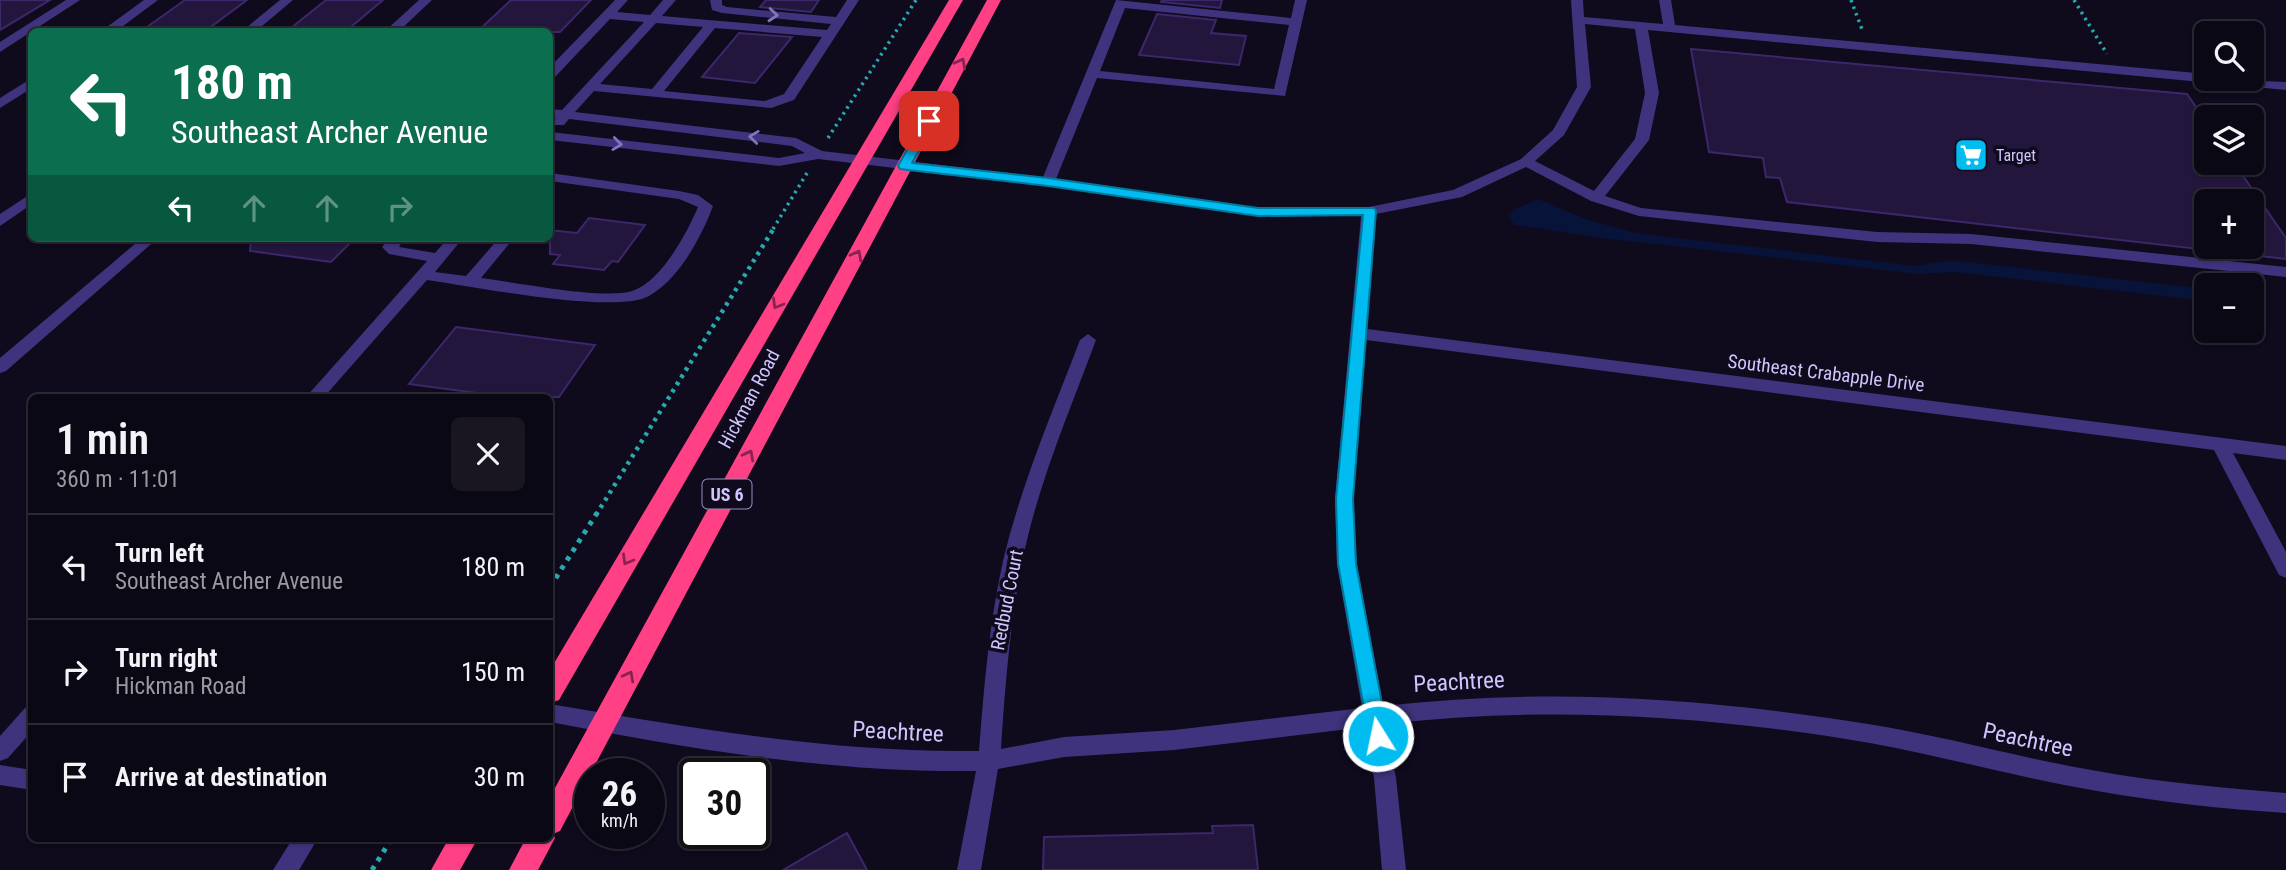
<!DOCTYPE html>
<meta charset="utf-8">
<style>
:root{--surface:#0b0815;--page:#191622;--text:#f1f3f6;--muted:#9a9aa0;--line:#2b2934}
body{margin:0;font-family:"Roboto Condensed",sans-serif;background:var(--page);color:var(--text);height:100vh;display:flex;flex-direction:column;font-size:26px;white-space:nowrap}
*{box-sizing:border-box;margin:0}
p{font-size:23px;color:var(--muted)}
.icon{flex:none;width:38px;height:38px;fill:none;stroke:currentColor;stroke-width:2;stroke-linecap:round;stroke-linejoin:round}
.map{position:relative;flex:1;overflow:hidden}
.sheet{position:absolute;left:28px;top:394px;width:525px;height:448px;display:flex;flex-direction:column;background:var(--surface);border-radius:10px;box-shadow:0 2px 5px #0004,0 0 0 2px var(--line)}
.sheet>*{flex:none}
.banner{position:absolute;left:28px;top:28px;width:525px;height:214px;border-radius:10px;box-shadow:0 2px 5px #0004,0 0 0 2px var(--line);background:#0b6e4f;color:#fff;overflow:hidden}
.fabs{position:absolute;left:2194px;top:21px;display:grid;gap:14px}
.fabs a{display:grid;place-items:center;width:70px;height:70px;border-radius:10px;background:var(--surface);box-shadow:0 2px 5px #0004,0 0 0 2px var(--line);font-size:35px}
.speed{position:absolute;left:574px;top:758px;display:flex;gap:14px;font-size:35px;font-weight:700;text-align:center}
.speed>*{display:grid;place-content:center;width:91px;height:91px;border-radius:50%;background:var(--surface);box-shadow:0 2px 5px #0004,0 0 0 2px var(--line);line-height:1}
.speed small{font-size:18px;font-weight:400}
.speed .limit{border:4px solid #111;border-radius:10px;background:#fff;color:#111}
.pin{position:absolute;display:grid;place-items:center;width:60px;height:60px;color:#fff;margin:-30px;border-radius:14px;box-shadow:0 4px 10px #0006}
.me{position:absolute;width:77px;margin:-38px;rotate:350deg;stroke-linejoin:round;filter:drop-shadow(0 0 5px #0008)}
.turn{display:flex;align-items:center;gap:24px;height:147px;padding:0 28px;font-size:32px}
.turn .icon{width:91px;height:91px;stroke-width:2.5}
.turn b{display:block;font-size:49px;line-height:60px}
.lanes{display:flex;align-items:center;height:66px;padding:0 28px;background:#0003;justify-content:center;gap:35px;direction:ltr}
.lanes .off{opacity:.35}
.round{display:grid;place-items:center;flex:none;width:74px;height:74px;border-radius:10px;background:var(--page)}
.headline{display:flex;align-items:center;justify-content:space-between;height:119px;padding:0 28px}
h1{font-size:42px;font-weight:600;line-height:52px}
ul{padding:0;list-style:none}
li{display:flex;align-items:center;gap:21px;height:105px;padding:0 28px;border-top:2px solid var(--line)}
li div{flex:1}
li b{display:block;font-size:26px}
li em{font-style:normal}
.map>svg:first-child{display:block}
.water{fill:#071339}
.building{fill:#22163d;stroke:#3c276a;stroke-width:2}
.lines{fill:none;stroke-linecap:round;stroke-linejoin:round}
.path-far2{stroke:#28a9b0;stroke-width:3.5;stroke-dasharray:2.5 4.5;stroke-linecap:butt}
.path-far1{stroke:#28a9b0;stroke-width:4.5;stroke-dasharray:3.5 5;stroke-linecap:butt}
.path{stroke:#28a9b0;stroke-width:5;stroke-dasharray:4.5 6;stroke-linecap:butt}
.minor{fill:#3f337d;fill-rule:evenodd}
.highway{fill:#ff4085;fill-rule:evenodd}
.oneway{stroke:#8175b8}
.oneway2{stroke:#872550}
.route{fill:#00bcf0;stroke:#007a9c;stroke-width:2}
.labels{text-anchor:middle;dominant-baseline:central;stroke-width:7;stroke-linejoin:round;paint-order:stroke}
.far-poi-label{font-size:16px;fill:#d2c5ff;stroke:#0f0a1c;text-anchor:start}
.shield{fill:#0f0a1c;stroke:#988dbb;stroke-width:2}
.shield-label{font-size:18px;font-weight:bold;fill:#d2c5ff}
.street-label{font-size:19px;fill:#d2c5ff;stroke:#0f0a1c}
.near-street-label{font-size:23px;fill:#d2c5ff;stroke:#0f0a1c}
</style>
<div class="map">
<svg width="2286" height="870" viewBox="0 0 2286 870">
<rect width="100%" height="100%" fill="#0f0a1c"/>
<polygon class="water" points="1538,199 1589,220 1636,233 1915,266 1951,260 2207,289 2207,301 1954,272 1919,274 1601,238 1515,225 1508,217 1517,208"/>
<g class="building">
<polygon points="0,0 50,0 0,30"/>
<polygon points="185,0 247,0 204,32 140,32"/>
<polygon points="326,0 383,0 345,32 286,32"/>
<polygon points="511,0 591,0 560,32 477,32"/>
<polygon points="766,0 819,0 811,12 760,7"/>
<polygon points="1162,0 1222,0 1220,8 1161,2"/>
<polygon points="1157,14 1216,20 1211,33 1246,36 1239,65 1139,55"/>
<polygon points="739,33 792,37 755,83 702,77"/>
<polygon points="1691,49 2187,94 2207,123 2207,163 2234,163 2286,238 2286,259 2252,255 2252,201 2207,201 2207,250 1787,202 1780,178 1766,177 1763,158 1709,152"/>
<polygon points="589,218 645,225 618,262 612,261 604,270 553,264 560,255 550,254 550,230 577,233"/>
<polygon points="251,238 355,238 331,262 250,251"/>
<polygon points="456,327 595,345 559,397 507,397 409,384"/>
<polygon points="1253,825 1258,870 1043,870 1044,837 1213,833 1212,826"/>
<polygon points="847,833 867,870 783,870"/>
</g>
<g class="lines">
<g class="path-far2">
<polyline points="1851,0 1863,32"/>
<polyline points="2074,0 2107,54"/>
<polyline points="828,138 916,0"/>
<polyline points="773,229 807,173"/>
</g>
<polyline class="path-far1" points="596,515 774,228"/>
<g class="path">
<polyline points="550,587 597,513"/>
<polyline points="372,870 392,838"/>
</g>
<g class="minor">
<polygon points="66,0 80,0 0,52 0,42"/>
<polygon points="144,0 158,0 115,32 100,32"/>
<polygon points="280,0 293,0 255,32 241,32"/>
<polygon points="419,0 432,0 398,32 384,32"/>
<path d="M615 0H628L617 12 650 15 663 0H676L662 16 827 30 831 24 722 13 712 10 710 0H722V5L727 7 836 17 847 0H859L794 100 771 108 594 91 575 112 796 138 822 151 1043 177 1116 0 1291 18 1295 0H1307L1285 96 1097 78 1056 179 1258 208 1369 207 1453 190 1521 159 1553 130 1577 87 1571 0H1583L1584 17 1663 24 1659 0H1671L1675 25 2207 74V79L2286 82V90L1648 30 1659 93 1649 140 1605 196 1641 208 1877 232 1971 234 2286 267V277L1971 244 1877 242 1639 216 1591 201 1526 167 1462 197 1376 214 1367 329 2286 446V460L2233 453 2286 552V578L2279 575 2214 450 1366 340 1353 499 1357 564 1383 706C1545 687 1707 698 1868 724 1945 736 2020 758 2097 771 2159 782 2223 788 2286 793V813C2223 809 2160 802 2097 791 2021 778 1946 757 1870 743 1711 716 1547 705 1386 724L1396 778 1406 870H1382L1374 778 1365 727 1174 750 1064 757 998 769 981 870H957L976 771C833 773 690 749 550 722V704C692 728 834 753 979 751 984 687 989 624 1003 561 1021 485 1052 413 1080 340L1088 334 1096 340C1069 413 1037 486 1022 563 1010 625 1005 686 1001 749L1064 737 1174 730 1362 708 1337 564 1335 499 1361 216H1258L1048 186 818 159 779 166 550 140V132L779 158 805 153 792 146 569 119 564 125H554L552 122 556 118 550 117V109L562 110 644 22 610 19 555 77 550 78V67ZM1125 8 1289 25 1274 89 1100 71ZM656 23 703 27 652 89 600 84ZM1585 24 1635 29 1645 93 1635 139 1594 191 1535 161 1564 135 1591 87ZM715 28 822 37 784 94 765 101 664 91Z"/>
<polygon points="32,78 32,88 0,108 0,98"/>
<path d="M550 173 679 191 698 195 713 206C701 238 679 279 649 296 615 315 471 286 427 280L324 397H306L427 261 389 254 382 247 389 238H404L399 247 435 253 448 238H463L435 272 466 276 499 238H514L481 278C515 282 603 300 632 291 661 282 687 233 698 207L679 199 550 181Z"/>
<polygon points="32,193 32,204 0,226 0,214"/>
<polygon points="142,238 158,238 6,371 0,373 0,358"/>
<polygon points="32,706 32,731 8,758 0,761 0,736 25,708"/>
<polygon points="0,765 32,770 32,790 0,785"/>
<polygon points="293,838 318,838 299,870 273,870"/>
</g>
<g class="highway">
<polygon points="949,0 963,0 559,700 550,703 550,670"/>
<polygon points="987,0 1001,0 560,831 553,834 555,838 538,870 509,870 526,838 550,838 550,797"/>
<polygon points="449,838 478,838 460,870 431,870"/>
</g>
</g>
<defs><path id="oneway-chevron" d="M-2-3.5L2.5 0L-2 3.5" fill="none" stroke-width="1.6" stroke-linecap="round" stroke-linejoin="round" transform="scale(1.75)"/></defs>
<g class="oneway">
<use href="#oneway-chevron" transform="translate(773 15) rotate(5)"/>
<use href="#oneway-chevron" transform="translate(754 137) rotate(-173)"/>
<use href="#oneway-chevron" transform="translate(617 144) rotate(7)"/>
</g>
<g class="oneway2">
<use href="#oneway-chevron" transform="translate(961 63) rotate(-62)"/>
<use href="#oneway-chevron" transform="translate(857 255) rotate(-62)"/>
<use href="#oneway-chevron" transform="translate(777 304) rotate(120)"/>
<use href="#oneway-chevron" transform="translate(749 455) rotate(-62)"/>
<use href="#oneway-chevron" transform="translate(627 560) rotate(120)"/>
<use href="#oneway-chevron" transform="translate(629 676) rotate(-62)"/>
</g>
<polygon class="route" points="929,117 936,121 912,163 1048,178 1258,208 1374,208 1376,211 1353,499 1356,564 1388,736 1385,742 1378,744 1371,742 1369,736 1338,564 1336,499 1363,215 1258,216 1048,186 900,169 898,166 923,121"/>
<defs>
<symbol id="supermarket-square" viewBox="-11 -11 22 22"><rect x="-9" y="-9" width="18" height="18" rx="4" fill="#00bcf0" stroke="#0f0a1c"/><path d="M-6-5.5h2.5l.6 2H6L4.5 2H-2.5L-4.4-4H-6ZM-1.5 3.2a1.3 1.3 0 1 0 .1 0ZM3 3.2a1.3 1.3 0 1 0 .1 0Z" fill="#fff"/></symbol>
</defs>
<g fill-rule="evenodd">
<use href="#supermarket-square" x="1952" y="136" width="38" height="38"/>
</g>
<g class="labels">
<g class="far-poi-label">
<text x="1996" y="155">Target</text>
</g>
<rect class="shield" x="702.5" y="479.5" width="49" height="29" rx="5"/>
<g class="shield-label">
<text x="727" y="494">US 6</text>
</g>
<g class="street-label">
<text transform="translate(1826 373) rotate(7)">Southeast Crabapple Drive</text>
<text transform="translate(749 399) rotate(-62)">Hickman Road</text>
<text transform="translate(1007 600) rotate(-79)">Redbud Court</text>
</g>
<g class="near-street-label">
<text transform="translate(1459 682) rotate(-3)">Peachtree</text>
<text transform="translate(898 732) rotate(3)">Peachtree</text>
<text transform="translate(2028 740) rotate(12)">Peachtree</text>
</g>
</g>
</svg>
<div class="fabs">
<a><svg class="icon" aria-label="search" viewBox="0 0 24 24"><circle cx="10" cy="10" r="6"/><path d="M15 15l6 6"/></svg></a>
<a><svg class="icon" aria-label="layers" viewBox="0 0 24 24"><path d="M12 4l9 5-9 5-9-5zM3 14l9 5 9-5"/></svg></a>
<a>+</a>
<a>−</a>
</div>
<div class="speed"><div>26<small>km/h</small></div><div class="limit">30</div></div>
<div class="pin" style="left:929px;top:121px;background:#d93025"><svg class="icon" aria-label="arrive" viewBox="0 0 24 24"><path d="M6 21V4h12l-3 4 3 4H6"/></svg></div>
<svg class="me" style="left:1378px;top:736px" viewBox="-20 -20 40 40"><circle r="17" fill="#00bcf0" stroke="#fff" stroke-width="3"/><path d="M0-11L8 9 0 5-8 9z" fill="#fff"/></svg>
<div class="banner">
<div class="turn"><svg class="icon" aria-label="left" viewBox="0 0 24 24"><path d="M17 20v-9H6M10 6l-5 5 5 5"/></svg><div><b>180 m</b>Southeast Archer Avenue</div></div>
<div class="lanes"><svg class="icon" aria-label="left" viewBox="0 0 24 24"><path d="M17 20v-9H6M10 6l-5 5 5 5"/></svg><svg class="icon off" aria-label="ahead" viewBox="0 0 24 24"><path d="M12 20V5M6 11l6-6 6 6"/></svg><svg class="icon off" aria-label="ahead" viewBox="0 0 24 24"><path d="M12 20V5M6 11l6-6 6 6"/></svg><svg class="icon off" aria-label="right" viewBox="0 0 24 24"><path d="M7 20v-9h11M14 6l5 5-5 5"/></svg></div>
</div>
<section class="sheet">
<div class="headline"><div><h1>1 min</h1><p>360 m · 11:01</p></div><a class="round"><svg class="icon" aria-label="close" viewBox="0 0 24 24"><path d="M6 6l12 12M18 6L6 18"/></svg></a></div>
<ul>
<li><svg class="icon" aria-label="left" viewBox="0 0 24 24"><path d="M17 20v-9H6M10 6l-5 5 5 5"/></svg><div><b>Turn left</b><p>Southeast Archer Avenue</p></div><em>180 m</em></li>
<li><svg class="icon" aria-label="right" viewBox="0 0 24 24"><path d="M7 20v-9h11M14 6l5 5-5 5"/></svg><div><b>Turn right</b><p>Hickman Road</p></div><em>150 m</em></li>
<li><svg class="icon" aria-label="arrive" viewBox="0 0 24 24"><path d="M6 21V4h12l-3 4 3 4H6"/></svg><div><b>Arrive at destination</b></div><em>30 m</em></li>
</ul>
</section>
</div>
